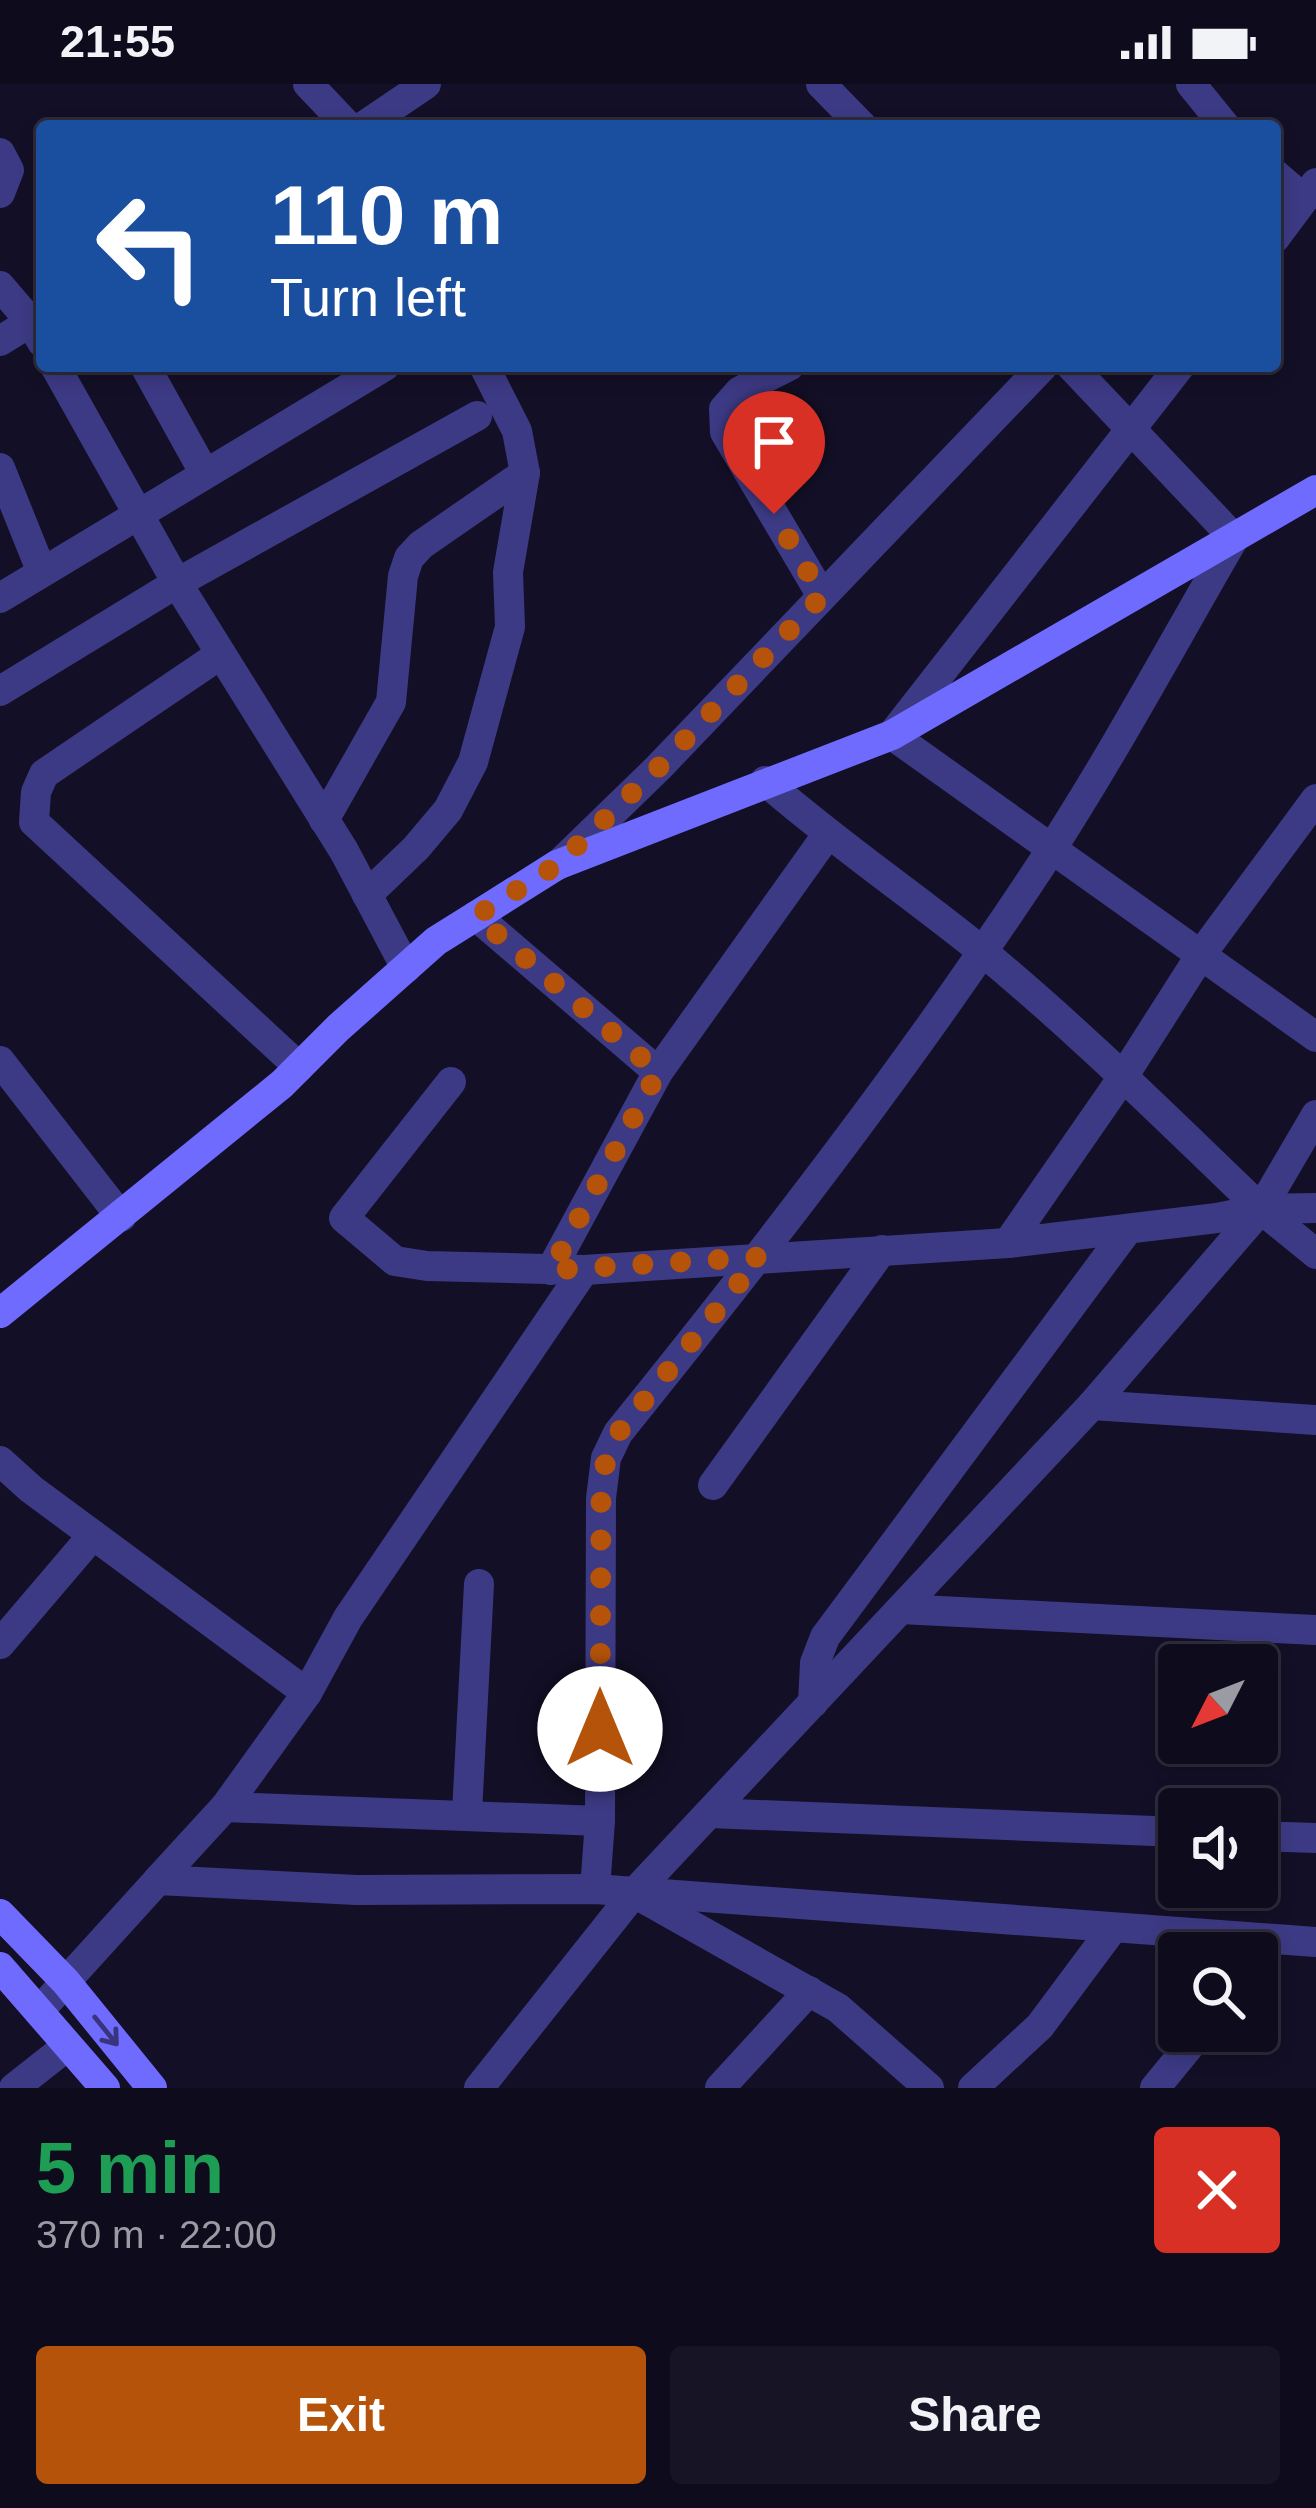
<!DOCTYPE html>
<meta charset="utf-8">
<style>
:root{--surface:#0e0b1c;--page:#171425;--text:#f1f3f6;--muted:#9b9ba3;--line:#2e2b3b;--accent:#b45309}
body{margin:0;font-family:Helvetica,sans-serif;background:var(--page);color:var(--text);height:100vh;display:flex;flex-direction:column;font-size:45px;white-space:nowrap}
*{box-sizing:border-box;margin:0}
p{font-size:39px;color:var(--muted)}
.icon{flex:none;width:66px;height:66px;fill:none;stroke:currentColor;stroke-width:2;stroke-linecap:round;stroke-linejoin:round}
.map{position:relative;height:2004px;overflow:hidden}
.panel{display:flex;flex-direction:column;background:var(--surface);flex:1}
.panel>*{flex:none}
.hud{position:absolute;left:36px;top:36px;width:1245px;height:252px;border-radius:12px;box-shadow:0 6px 18px #0003,0 0 0 3px var(--line);background:#1a4fa0;color:#fff;overflow:hidden}
.needle{width:78px;rotate:228deg}
.fabs{position:absolute;left:1158px;top:1560px;display:grid;gap:24px}
.fabs a{display:grid;place-items:center;width:120px;height:120px;border-radius:12px;background:var(--surface);box-shadow:0 6px 18px #0003,0 0 0 3px var(--line);font-size:60px}
.pin{position:absolute;display:grid;place-items:center;width:102px;height:102px;color:#fff;margin:-123px -51px;border-radius:50% 50% 50% 0;rotate:-45deg;box-shadow:0 0 12px #0007}
.pin .icon{rotate:45deg}
.me{position:absolute;width:132px;margin:-66px;rotate:0deg;stroke-linejoin:round;filter:drop-shadow(0 0 9px #0008)}
.turn{display:flex;align-items:center;gap:42px;height:252px;padding:0 36px;font-size:54px}
.turn .icon{width:156px;height:156px;stroke-width:2.5}
.turn b{display:block;font-size:84px;line-height:102px}
.round{display:grid;place-items:center;flex:none;width:126px;height:126px;border-radius:12px;background:var(--page)}
.summary{display:flex;align-items:center;justify-content:space-between;height:204px;padding:0 36px}
h1{font-size:72px;font-weight:700;line-height:90px;color:#1e9e55}
.cta{display:flex;gap:24px;margin-top:auto;padding:24px 36px}
.cta a{flex:1;height:138px;border-radius:12px;background:var(--accent);color:#fff;font-size:48px;font-weight:700;line-height:138px;text-align:center}
.cta a+a{background:var(--page);color:var(--text)}
.status{display:flex;justify-content:space-between;align-items:center;height:84px;padding:0 60px;background:var(--surface);direction:ltr}
.status svg{height:33px;fill:currentColor}
.map>svg:first-child{display:block}
.lines{fill:none;stroke-linecap:round;stroke-linejoin:round}
.street{stroke:#3d3a85;stroke-width:30}
.secondary{stroke:#6f6bff;stroke-width:30}
.oneway{stroke:#38347d}
.route{stroke:#b45309;stroke-width:21;stroke-dasharray:0 37.8}
</style>
<div class="status"><b>21:55</b><svg viewBox="0 0 49 12"><path d="M0 12V9h3v3zM5 12V6h3v6zM10 12V3h3v9zM15 12V0h3v12zM26 1h20v11H26zM47 4h2v5h-2z"/></svg></div>
<div class="map">
<svg width="1316" height="2004" viewBox="0 0 1316 2004">
<rect width="100%" height="100%" fill="#130f26"/>
<g class="lines">
<g class="street">
<polyline points="308,0 348,42"/>
<polyline points="821,0 862,42"/>
<polyline points="1191,0 1225,42"/>
<polyline points="364,42 426,0"/>
<polyline points="0,69 9,86 0,109"/>
<polyline points="1275,90 1304,115"/>
<polyline points="1275,154 1316,99"/>
<polyline points="0,202 30,237 42,258"/>
<polyline points="0,257 42,231"/>
<polyline points="55,282 177,499 344,767 406,884"/>
<polyline points="145,282 205,390"/>
<polyline points="789,282 740,307 724,325 725,348 822,512"/>
<polyline points="1180,282 892,651 1316,953"/>
<polyline points="0,384 41,486"/>
<polyline points="0,514 385,282"/>
<polyline points="221,570 44,690 36,708 34,738 299,983"/>
<polyline points="0,607 177,499 477,332"/>
<path d="M765 697C835 758 911 810 983 868 1080 948 1170 1038 1261 1125L1316 1031"/>
<polyline points="324,736 391,618 403,492 409,474 421,461 525,389"/>
<polyline points="558,781 658,684 1043,282"/>
<polyline points="367,811 416,764 448,726 473,678 510,543 508,488 525,389 517,347 484,282"/>
<polyline points="476,832 658,988"/>
<polyline points="0,977 121,1133"/>
<polyline points="451,998 344,1134 395,1177 427,1182 584,1186 1008,1159 1217,1134 1261,1125 1316,1124"/>
<polyline points="1008,1159 1123,993 1202,869 1316,715"/>
<polyline points="551,1186 658,988 827,751"/>
<polyline points="1092,1321 1316,1336"/>
<polyline points="0,1377 31,1405 307,1609"/>
<polyline points="713,1401 882,1166"/>
<polyline points="901,1525 1316,1546"/>
<polyline points="0,1560 93,1451"/>
<polyline points="813,1619 815,1579 825,1553 1128,1145"/>
<polyline points="225,1723 600,1737"/>
<polyline points="467,1729 479,1500"/>
<polyline points="710,1729 1179,1748"/>
<polyline points="1257,1752 1316,1754"/>
<polyline points="158,1796 225,1723 307,1609 348,1534 584,1186"/>
<path d="M595 1805 600 1737 601 1414 606 1374 618 1349C769 1162 917 971 1049 769 1115 667 1173 559 1234 454L1071 282"/>
<polyline points="40,1926 158,1796 356,1806 595,1805 1316,1858"/>
<polyline points="14,2004 66,1963"/>
<polyline points="479,2004 634,1809"/>
<polyline points="720,2004 809,1907"/>
<polyline points="929,2004 838,1924 634,1809 1092,1321 1261,1125 1316,1170"/>
<polyline points="973,2004 1040,1942 1113,1844"/>
<polyline points="1155,2004 1200,1949"/>
</g>
<g class="secondary">
<polyline points="0,1229 282,1000 338,944 436,857 476,832 557,781 892,651 1316,406"/>
<polyline points="0,1830 66,1898 152,2004"/>
<polyline points="0,1883 105,2004"/>
</g>
</g>
<defs><path id="oneway-shaft" d="M-6 0H5M1.5-3L5.5 0L1.5 3" fill="none" stroke-width="1.6" stroke-linecap="round" stroke-linejoin="round" transform="scale(3)"/></defs>
<use class="oneway" href="#oneway-shaft" transform="translate(106 1947) rotate(51)"/>
<g class="lines">
<polyline class="route" points="600,1645 601,1414 606,1374 618,1349 760,1173 551,1186 658,988 476,832 557,781 658,684 822,512 774,430"/>
</g>
</svg>
<div class="fabs">
<a><svg class="needle" viewBox="-14 -14 28 28"><path d="M0-13l5 13h-10z" fill="#e53935"/><path d="M0 13l5-13h-10z" fill="#9b9ba3"/></svg></a>
<a><svg class="icon" aria-label="sound" viewBox="0 0 24 24"><path d="M4 9h4l5-4v14l-5-4H4zM17 9q2 3 0 6"/></svg></a>
<a><svg class="icon" aria-label="search" viewBox="0 0 24 24"><circle cx="10" cy="10" r="6"/><path d="M15 15l6 6"/></svg></a>
</div>
<div class="pin" style="left:774px;top:430px;background:#d93025"><svg class="icon" aria-label="arrive" viewBox="0 0 24 24"><path d="M6 21V4h12l-3 4 3 4H6"/></svg></div>
<svg class="me" style="left:600px;top:1645px" viewBox="-20 -20 40 40"><circle r="19" fill="#fff"/><path d="M0-13L10 11 0 6-10 11z" fill="#b45309"/></svg>
<div class="hud">
<div class="turn"><svg class="icon" aria-label="left" viewBox="0 0 24 24"><path d="M17 20v-9H6M10 6l-5 5 5 5"/></svg><div><b>110 m</b>Turn left</div></div>
</div>
</div>
<section class="panel">
<div class="summary"><div><h1>5 min</h1><p>370 m · 22:00</p></div><a class="round" style="background:#d93025;color:#fff"><svg class="icon" aria-label="close" viewBox="0 0 24 24"><path d="M6 6l12 12M18 6L6 18"/></svg></a></div>
<div class="cta"><a>Exit</a><a>Share</a></div>
</section>
